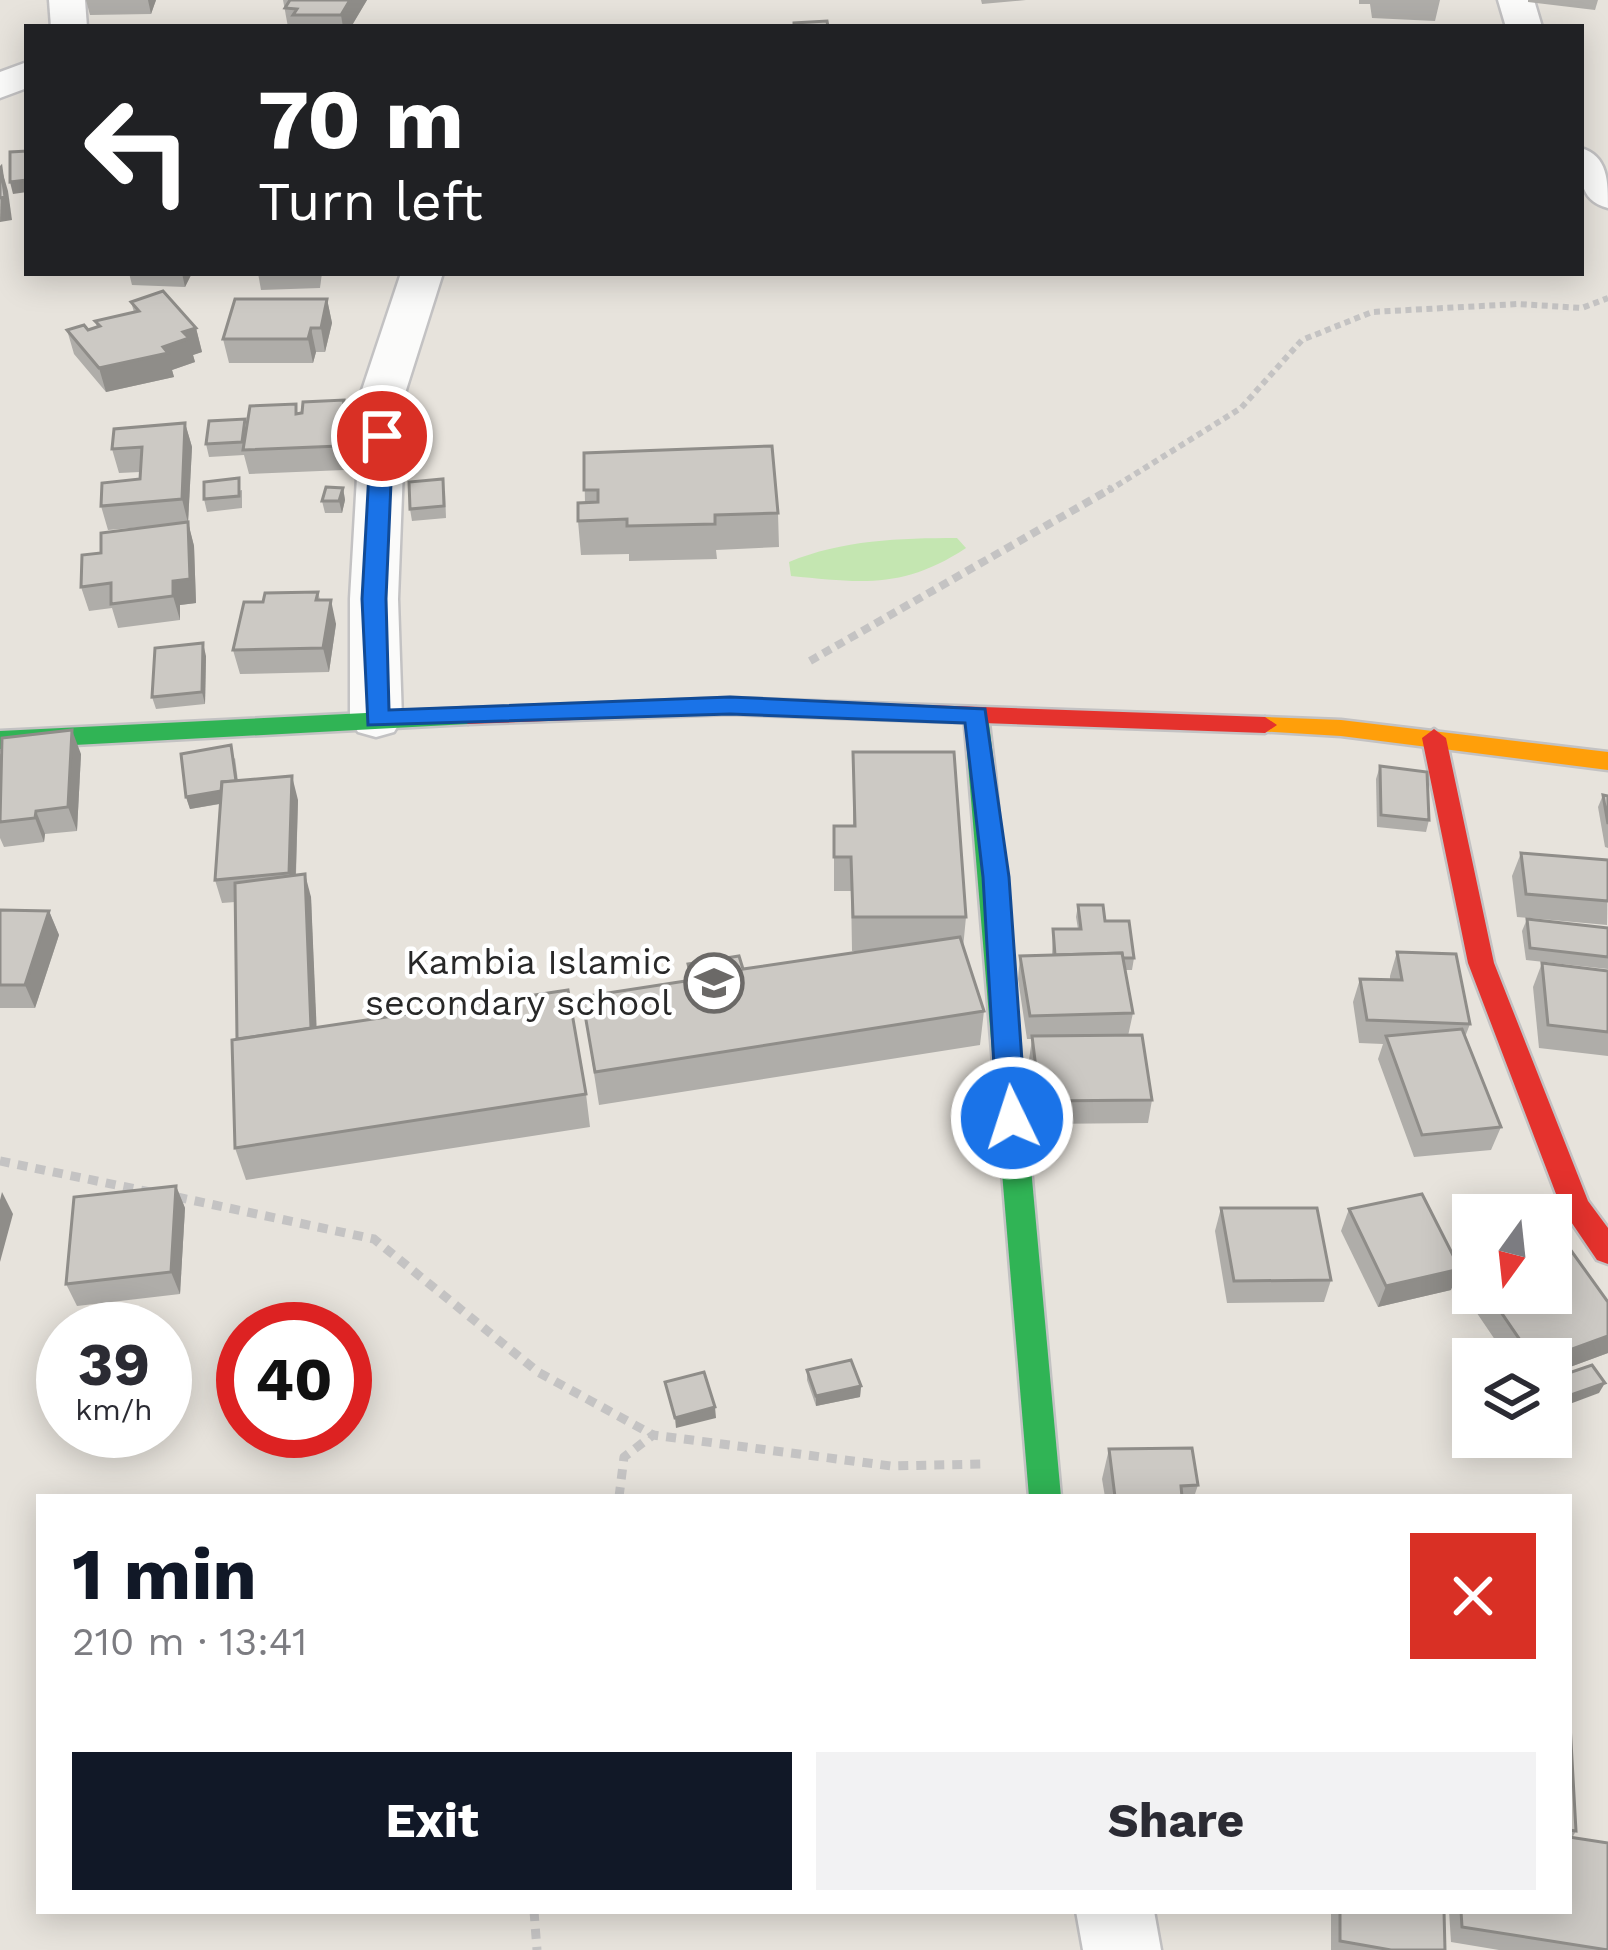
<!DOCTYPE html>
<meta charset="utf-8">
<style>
:root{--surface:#fff;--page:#f2f2f3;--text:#2b2b33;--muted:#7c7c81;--accent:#111827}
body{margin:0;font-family:"Work Sans",sans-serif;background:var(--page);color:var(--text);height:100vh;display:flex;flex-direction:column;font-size:45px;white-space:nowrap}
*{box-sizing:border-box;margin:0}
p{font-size:39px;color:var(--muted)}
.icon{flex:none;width:66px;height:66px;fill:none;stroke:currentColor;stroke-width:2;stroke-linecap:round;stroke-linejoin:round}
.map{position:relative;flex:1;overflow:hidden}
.panel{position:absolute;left:36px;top:1494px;width:1536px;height:420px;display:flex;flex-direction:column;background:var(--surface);border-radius:0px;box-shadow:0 6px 30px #0003}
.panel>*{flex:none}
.top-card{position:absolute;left:24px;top:24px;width:1560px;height:252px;border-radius:0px;box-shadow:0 6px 30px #0003;background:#202124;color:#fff;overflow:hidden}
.needle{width:78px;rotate:195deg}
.buttons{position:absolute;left:1452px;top:1194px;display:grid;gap:24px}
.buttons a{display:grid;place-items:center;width:120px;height:120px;border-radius:0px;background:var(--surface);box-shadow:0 6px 30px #0003;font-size:60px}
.speed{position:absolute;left:36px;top:1302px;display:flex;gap:24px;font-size:60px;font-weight:700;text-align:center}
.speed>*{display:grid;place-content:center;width:156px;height:156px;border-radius:50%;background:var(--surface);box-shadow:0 6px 30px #0003;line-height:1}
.speed small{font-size:30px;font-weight:400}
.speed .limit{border:18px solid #d22;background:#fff;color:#111}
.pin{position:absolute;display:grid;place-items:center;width:102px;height:102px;color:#fff;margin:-51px;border:6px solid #fff;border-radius:50%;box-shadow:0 3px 12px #0007}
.me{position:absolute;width:132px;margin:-66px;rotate:356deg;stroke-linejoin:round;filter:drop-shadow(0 0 9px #0008)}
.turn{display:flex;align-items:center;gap:42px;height:252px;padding:0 36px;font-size:54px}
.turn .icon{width:156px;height:156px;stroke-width:2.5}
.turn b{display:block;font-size:84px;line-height:102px}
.round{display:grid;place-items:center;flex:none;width:126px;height:126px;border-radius:0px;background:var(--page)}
.headline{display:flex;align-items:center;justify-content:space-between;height:204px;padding:0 36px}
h1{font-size:72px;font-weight:700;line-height:90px;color:var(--accent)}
.action{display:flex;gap:24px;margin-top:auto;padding:24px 36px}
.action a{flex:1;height:138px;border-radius:0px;background:var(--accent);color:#fff;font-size:48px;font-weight:700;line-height:138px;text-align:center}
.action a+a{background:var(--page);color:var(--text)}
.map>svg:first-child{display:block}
.green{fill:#c4e6b1}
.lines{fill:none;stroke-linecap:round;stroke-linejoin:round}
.street-casing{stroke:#c3c2c3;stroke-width:5}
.fast-casing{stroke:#c3c2c3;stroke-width:5}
.slow-casing{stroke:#c3c2c3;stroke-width:5}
.jam-casing{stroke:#c3c2c3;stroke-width:5}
.path-far2{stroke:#c4c3c3;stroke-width:6;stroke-dasharray:6 4.5;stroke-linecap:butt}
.path-far1{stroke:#c4c3c3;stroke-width:8;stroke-dasharray:9 6;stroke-linecap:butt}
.path{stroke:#c4c3c3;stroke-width:9;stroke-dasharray:10 8;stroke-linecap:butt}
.street{fill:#fbfbfa;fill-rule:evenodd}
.fast{fill:#30b455;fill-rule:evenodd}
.slow{fill:#ff9f0a;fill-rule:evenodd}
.jam{fill:#e5322d;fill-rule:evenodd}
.wall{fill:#afada9}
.shaded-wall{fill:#8f8d89}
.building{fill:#ccc9c4;stroke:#8f8d89;stroke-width:3}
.route{fill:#1a73e8;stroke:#114b97;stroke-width:3}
.labels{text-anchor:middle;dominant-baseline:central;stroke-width:9;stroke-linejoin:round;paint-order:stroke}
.poi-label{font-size:36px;fill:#282828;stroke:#fff;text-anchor:end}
</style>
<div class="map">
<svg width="1608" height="1950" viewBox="0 0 1608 1950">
<rect width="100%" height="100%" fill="#e7e3dc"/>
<path class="green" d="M957 538 966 548C904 589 862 583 791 576L789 562C842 540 900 538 957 538Z"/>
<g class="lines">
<defs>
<g id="street">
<polygon points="49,0 85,0 87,27 51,27"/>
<polygon points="1498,0 1534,0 1542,27 1506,27"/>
<polygon points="27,62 27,88 0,98 0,72"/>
<path d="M1581 148C1608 156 1608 181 1608 208 1577 200 1581 175 1581 148Z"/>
<polygon points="401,273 443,273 406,390 398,599 402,719 394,732 376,737 358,732 350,719 350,599 362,390"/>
<polygon points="1076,1911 1154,1911 1161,1950 1083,1950"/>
</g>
<g id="fast">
<polygon points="976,707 988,715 995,773 1061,1497 1029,1497 964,715"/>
<polygon points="468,708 480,716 468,724 0,749 0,731"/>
</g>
<polygon id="slow" points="1265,717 1341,720 1608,752 1608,770 1341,736 1256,731 1253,725"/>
<g id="jam">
<polygon points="730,698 1265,717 1277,725 1265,733 730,714 468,724 456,716 468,708"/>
<polygon points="1434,729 1446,738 1494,963 1588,1201 1608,1228 1608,1264 1597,1260 1561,1207 1468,963 1422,738"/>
</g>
</defs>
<use href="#street" class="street-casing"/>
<use href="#fast" class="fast-casing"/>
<use href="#slow" class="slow-casing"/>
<use href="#jam" class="jam-casing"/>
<polyline class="path-far2" points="1108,491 1241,408 1302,340 1372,312 1518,304 1582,308 1608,298"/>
<polyline class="path-far1" points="810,661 1112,488"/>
<g class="path">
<polyline points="0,1161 150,1192"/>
<polyline points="177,1197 374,1239 538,1372 653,1435"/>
<polyline points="619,1497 624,1457 653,1435 891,1466 981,1464"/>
<polyline points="534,1911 537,1950"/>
</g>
<use href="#street" class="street"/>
<use href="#fast" class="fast"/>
<use href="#slow" class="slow"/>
<use href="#jam" class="jam"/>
</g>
<g class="wall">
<polygon points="86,0 156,0 151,14 90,15"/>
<polygon points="283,0 367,0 351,27 288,27"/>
<polygon points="981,0 1026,0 982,4"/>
<polygon points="1359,0 1440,0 1435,21 1372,18 1370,4 1359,4"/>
<polygon points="1528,0 1598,0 1595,10 1528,2"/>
<polygon points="129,273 192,273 185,287 132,285"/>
<polygon points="258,273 322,273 320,288 261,290"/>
<polygon points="327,299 332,323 325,352 316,352 313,363 229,363 223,339"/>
<polygon points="131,302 196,328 202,352 193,355 195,362 172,370 174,377 106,392 74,354 67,330 88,330 97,327 95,321 134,312"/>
<polygon points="344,400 348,424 344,470 249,474 244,455 209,457 206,444 247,426"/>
<polygon points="185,423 192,447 188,523 194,546 196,603 180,605 180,620 118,628 112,608 89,611 81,587 101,553 166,525 108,530 101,506 140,479 140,472 119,473 112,449"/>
<polygon points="584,453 778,513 779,547 716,550 717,559 629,561 629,554 581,555 578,521 585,503"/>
<polygon points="343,488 345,500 342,513 325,513 322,501"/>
<polygon points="242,490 242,508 207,512 204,499"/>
<polygon points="445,491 446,518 412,521 410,509"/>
<polygon points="318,592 320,600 336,624 329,672 240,674 233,650 263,602"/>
<polygon points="206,656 205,704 156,709 152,697"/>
<polygon points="853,752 966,917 963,948 984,1011 980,1045 599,1105 582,997 689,980 688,964 743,969 864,951 852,951 851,891 834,891 834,826 853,826"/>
<polygon points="0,754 81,754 77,831 45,834 44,842 4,847 0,838"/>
<polygon points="235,758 238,781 298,800 296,875 311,897 316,1027 586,1094 590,1127 246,1180 235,1148 237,1039 235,902 222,903 215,880 220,804 190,809 186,797"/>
<polygon points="1380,766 1429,820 1426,832 1377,827 1376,779"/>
<polygon points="1603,795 1608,796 1608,848 1605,847 1598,807"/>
<polygon points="1521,853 1608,860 1607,925 1517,917 1512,876"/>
<polygon points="1078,905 1134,958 1132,970 1125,970 1133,1013 1128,1036 1152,1100 1148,1123 1037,1124 1029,1060 1032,1039 1027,1039 1018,979 1020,956 1052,955 1053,929 1078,929 1076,917"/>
<polygon points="0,910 49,911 59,935 35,1008 0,1008"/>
<polygon points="1527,919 1608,928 1608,969 1526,960 1522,931"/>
<polygon points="1397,952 1470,1024 1465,1037 1501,1127 1491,1150 1414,1157 1378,1059 1383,1044 1359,1043 1353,1002 1360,979 1390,980 1390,976"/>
<polygon points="1542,963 1608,971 1608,1056 1539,1048 1533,987"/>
<polygon points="176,1186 185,1208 180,1294 77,1306 66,1284"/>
<polygon points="1221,1208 1331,1280 1324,1302 1227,1303 1215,1231"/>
<polygon points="1349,1209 1451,1290 1378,1307 1341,1231"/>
<polygon points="1472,1269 1473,1293 1551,1293 1608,1302 1608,1353 1551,1374 1551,1359 1508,1359 1462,1291"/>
<polygon points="807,1370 861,1386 860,1397 816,1406 807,1380"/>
<polygon points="1109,1449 1198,1485 1194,1497 1105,1497 1102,1479"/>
<polygon points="1569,1724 1576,1831 1572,1838 1608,1950 1499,1950 1451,1942 1449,1911 1569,1911"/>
<polygon points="1331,1911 1444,1911 1445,1950 1331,1950"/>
</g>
<g class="shaded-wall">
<polygon points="148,0 156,0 151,14"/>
<polygon points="350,0 367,0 351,27 343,27 341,15"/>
<polygon points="1,167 8,191 12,220 0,222"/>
<polygon points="27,180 27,192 13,194 10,182"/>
<polygon points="182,273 192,273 185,287"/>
<polygon points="327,299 332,323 325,352 321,328"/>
<polygon points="196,328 202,352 193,355 195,362 172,370 174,377 106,392 99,368"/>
<polygon points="311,328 316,352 313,363 308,339"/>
<polygon points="344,400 348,424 344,470 339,446"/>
<polygon points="185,423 192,447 188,523 182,499"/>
<polygon points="343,488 345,500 342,513 339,501"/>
<polygon points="188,522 194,546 196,603 180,605 180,620 173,596 173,581"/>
<polygon points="331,600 336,624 329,672 323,648"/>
<polygon points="203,643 206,656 205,704 202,692"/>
<polygon points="72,730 81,754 77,831 68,807"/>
<polygon points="231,745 241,800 190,809 186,797"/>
<polygon points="292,776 298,800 295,897 289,873"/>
<polygon points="36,811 45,834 44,842 35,818"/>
<polygon points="305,874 311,897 318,1059 311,1036"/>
<polygon points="49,911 59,935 35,1008 25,985"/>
<polygon points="176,1186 185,1208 180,1294 171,1272"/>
<polygon points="2,1192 13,1214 0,1262 0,1200"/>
<polygon points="1460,1269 1451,1290 1378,1307 1386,1286"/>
<polygon points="1608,1336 1608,1353 1551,1374 1551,1359 1545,1359"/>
<polygon points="1605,1383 1599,1393 1551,1411 1551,1402"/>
<polygon points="861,1386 860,1397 816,1406 816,1396"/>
<polygon points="715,1407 716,1418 676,1428 675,1418"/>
</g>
<g class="building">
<polygon points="290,0 350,0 341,15 293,15 297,9 285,8"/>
<polygon points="827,21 828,27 794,27 794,23"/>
<polygon points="27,151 27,180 10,182 10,152"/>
<polygon points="1,167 5,197 0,198 0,168"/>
<polygon points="163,291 196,328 183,332 189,338 163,347 168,353 99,368 67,330 84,325 88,330 100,326 95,321 139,311 131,302"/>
<polygon points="235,299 327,299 321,328 311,328 308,339 223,339"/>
<polygon points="344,400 339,446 243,450 250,406 296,404 296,414 302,413 303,402"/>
<polygon points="245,419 242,442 206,444 209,421"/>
<polygon points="185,423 182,499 101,506 102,483 140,479 142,447 112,449 114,429"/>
<polygon points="772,446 778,513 715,515 715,524 627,526 627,519 578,521 578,503 598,502 598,490 584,490 584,453"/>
<polygon points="239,478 239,496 204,499 204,482"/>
<polygon points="443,479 444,506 410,509 409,482"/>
<polygon points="326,487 343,488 339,501 322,501"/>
<polygon points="188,522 190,579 173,581 173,596 111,604 111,583 81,587 82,555 101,553 101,533"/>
<polygon points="318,592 316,600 331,600 323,648 233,650 244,602 263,602 265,593"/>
<polygon points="203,643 202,692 152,697 155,648"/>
<polygon points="72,730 68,807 36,811 35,818 0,822 2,738"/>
<polygon points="231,745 236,781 222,782 221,791 186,797 181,754"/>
<polygon points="853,752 954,752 966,917 853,917 851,857 834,857 834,826 855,826"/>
<polygon points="1380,766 1427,772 1429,820 1381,815"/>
<polygon points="292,776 289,873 215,880 222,782"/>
<polygon points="1603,795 1608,796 1608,824"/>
<polygon points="1521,853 1608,860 1608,901 1526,894"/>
<polygon points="305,874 311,1028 237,1039 235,883"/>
<polygon points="1078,905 1103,905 1105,921 1129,921 1134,958 1123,958 1122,953 1055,955 1053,929 1081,929"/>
<polygon points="0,910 49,911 25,985 0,985"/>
<polygon points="1527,919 1608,928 1608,957 1530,948"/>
<polygon points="960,937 984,1011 595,1072 582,997 692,980 688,964 739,956 743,969"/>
<polygon points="1397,952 1456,954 1470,1024 1367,1020 1360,979 1402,980"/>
<polygon points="1122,953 1133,1013 1030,1016 1020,956"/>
<polygon points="1542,963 1608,971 1608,1032 1548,1025"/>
<polygon points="568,990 586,1094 235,1148 232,1040"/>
<polygon points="1462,1029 1501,1127 1422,1135 1386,1036"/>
<polygon points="1142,1035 1152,1100 1040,1101 1032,1036"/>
<polygon points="176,1186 171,1272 66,1284 74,1197"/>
<polygon points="1422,1194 1460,1269 1386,1286 1349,1209"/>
<polygon points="1221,1208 1317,1208 1331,1280 1234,1281"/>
<polygon points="1562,1238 1608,1302 1608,1336 1545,1359 1533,1359 1488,1293 1551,1293 1551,1242"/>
<polygon points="851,1360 861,1386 816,1396 807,1370"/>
<polygon points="1592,1365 1605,1383 1551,1402 1551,1379"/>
<polygon points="704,1372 715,1407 675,1418 665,1382"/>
<polygon points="1192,1448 1198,1485 1181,1486 1182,1497 1115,1497 1109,1449"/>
<polygon points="1569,1724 1570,1724 1576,1831 1569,1830"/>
<polygon points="1569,1837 1608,1843 1608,1950 1462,1927 1461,1911 1569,1911"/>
<polygon points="1340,1911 1444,1911 1445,1950 1391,1950 1340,1941"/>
</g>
<polygon class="route" points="382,430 393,436 386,599 389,710 730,697 985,709 1009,877 1026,1118 1022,1127 1002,1127 997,1118 983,877 965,723 730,714 368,725 362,599 371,436"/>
<defs>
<symbol id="school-ring" viewBox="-11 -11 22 22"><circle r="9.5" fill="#fff" stroke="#6b6967" stroke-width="1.5"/><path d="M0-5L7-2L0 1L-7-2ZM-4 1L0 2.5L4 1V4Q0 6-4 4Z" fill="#6b6967"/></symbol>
</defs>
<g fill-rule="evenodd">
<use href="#school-ring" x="681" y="950" width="66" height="66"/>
</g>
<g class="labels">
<g class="poi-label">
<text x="672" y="962">Kambia Islamic<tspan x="672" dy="41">secondary school</tspan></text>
</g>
</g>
</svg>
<div class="buttons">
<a><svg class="needle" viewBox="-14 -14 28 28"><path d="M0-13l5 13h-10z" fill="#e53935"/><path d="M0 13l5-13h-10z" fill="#7c7c81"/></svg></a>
<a><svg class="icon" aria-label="layers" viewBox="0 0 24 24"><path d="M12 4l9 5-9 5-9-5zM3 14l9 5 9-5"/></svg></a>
</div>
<div class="speed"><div>39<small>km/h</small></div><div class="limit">40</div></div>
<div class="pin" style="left:382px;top:436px;background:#d93025"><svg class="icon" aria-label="arrive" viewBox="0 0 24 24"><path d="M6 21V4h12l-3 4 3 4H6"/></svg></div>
<svg class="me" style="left:1012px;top:1118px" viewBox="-20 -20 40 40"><circle r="17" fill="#1a73e8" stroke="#fff" stroke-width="3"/><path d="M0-11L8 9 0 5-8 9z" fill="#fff"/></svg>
<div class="top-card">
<div class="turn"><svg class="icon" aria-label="left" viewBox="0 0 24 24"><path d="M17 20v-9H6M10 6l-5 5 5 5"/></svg><div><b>70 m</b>Turn left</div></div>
</div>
<section class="panel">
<div class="headline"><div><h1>1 min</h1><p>210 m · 13:41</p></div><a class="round" style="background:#d93025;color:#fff"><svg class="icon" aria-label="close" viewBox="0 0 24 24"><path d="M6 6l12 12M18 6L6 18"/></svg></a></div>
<div class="action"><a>Exit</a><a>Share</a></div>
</section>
</div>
